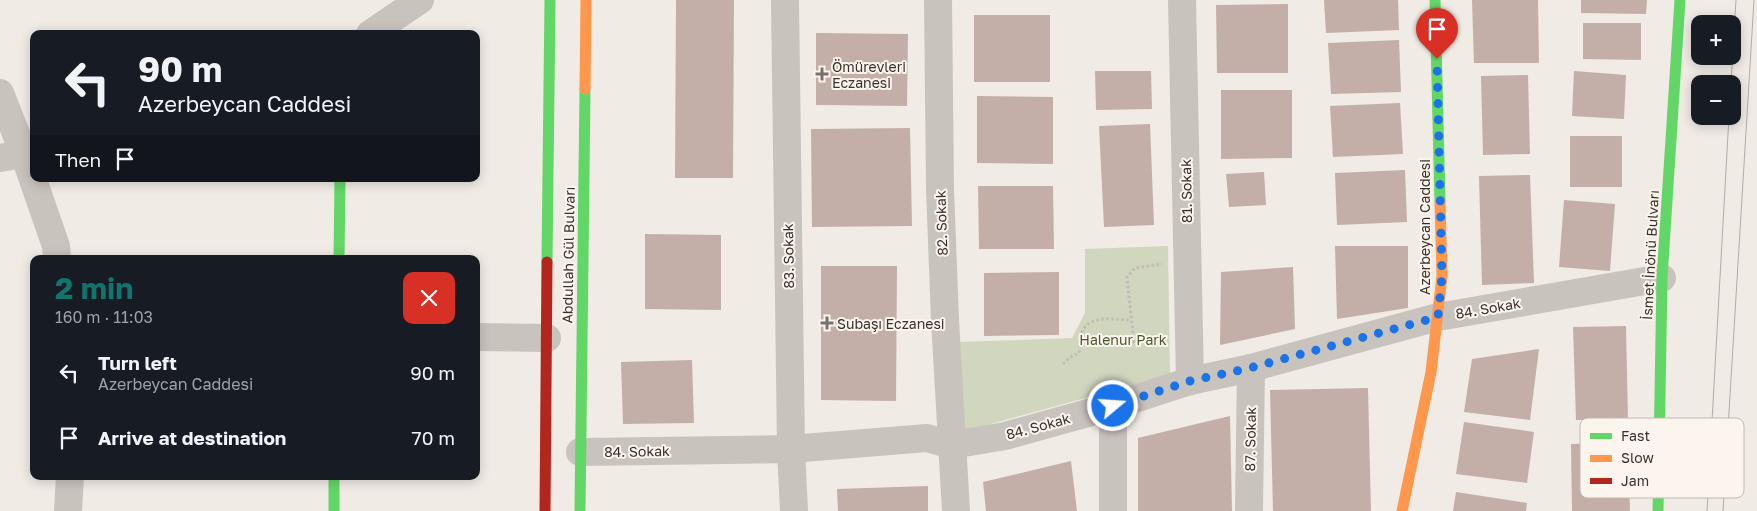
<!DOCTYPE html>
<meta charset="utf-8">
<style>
:root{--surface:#171b24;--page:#20242c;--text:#f1f3f6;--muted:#9ea1a6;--accent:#0f766e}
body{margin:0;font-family:"Golos Text",sans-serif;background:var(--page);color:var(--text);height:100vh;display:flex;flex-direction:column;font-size:19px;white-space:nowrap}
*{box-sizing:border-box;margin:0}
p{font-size:16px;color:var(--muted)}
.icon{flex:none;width:28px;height:28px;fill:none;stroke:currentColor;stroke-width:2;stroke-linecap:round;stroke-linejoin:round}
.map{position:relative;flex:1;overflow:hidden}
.side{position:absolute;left:30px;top:255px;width:450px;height:225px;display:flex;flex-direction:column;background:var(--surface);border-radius:10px;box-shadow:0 2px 12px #0003}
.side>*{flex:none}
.guide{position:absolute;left:30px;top:30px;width:450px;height:152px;border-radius:10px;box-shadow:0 2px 12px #0003;background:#171b24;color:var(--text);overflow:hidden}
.buttons{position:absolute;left:1691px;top:15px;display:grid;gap:10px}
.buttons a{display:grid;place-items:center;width:50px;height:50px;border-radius:10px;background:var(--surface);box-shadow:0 2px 12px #0003;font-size:25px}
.pin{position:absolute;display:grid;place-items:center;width:42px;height:42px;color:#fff;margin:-51px -21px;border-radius:50% 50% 50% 0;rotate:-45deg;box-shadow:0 0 5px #0007}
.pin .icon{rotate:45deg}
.me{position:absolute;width:55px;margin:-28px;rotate:72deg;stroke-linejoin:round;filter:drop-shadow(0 0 4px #0008)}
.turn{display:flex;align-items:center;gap:18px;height:105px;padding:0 25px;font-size:22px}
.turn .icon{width:65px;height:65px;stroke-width:2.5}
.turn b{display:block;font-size:35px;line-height:42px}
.then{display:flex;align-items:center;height:48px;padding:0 25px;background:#0003;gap:10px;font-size:19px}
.round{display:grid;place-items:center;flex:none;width:52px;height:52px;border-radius:10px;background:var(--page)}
.headline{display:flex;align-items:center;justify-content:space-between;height:85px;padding:0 25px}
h1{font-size:30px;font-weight:700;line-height:38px;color:var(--accent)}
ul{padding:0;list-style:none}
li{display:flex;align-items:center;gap:15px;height:65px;padding:0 25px}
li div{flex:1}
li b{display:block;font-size:19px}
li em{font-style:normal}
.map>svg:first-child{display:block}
.green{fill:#d1d6bf}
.building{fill:#c3afa7}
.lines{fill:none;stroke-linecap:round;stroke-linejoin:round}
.path{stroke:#c2bbb6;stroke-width:3;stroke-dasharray:2.5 2.5;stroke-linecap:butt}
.street{stroke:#c9c3be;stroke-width:28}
.fast{stroke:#63d668;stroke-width:11}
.slow{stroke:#ff974d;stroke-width:11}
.jam{stroke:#b3261e;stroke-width:11}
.tram{stroke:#b1aca8;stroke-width:1}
.route{stroke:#1a73e8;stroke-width:9;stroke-dasharray:0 16.2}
.poi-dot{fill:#7a716c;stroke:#fbf5ee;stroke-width:2}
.labels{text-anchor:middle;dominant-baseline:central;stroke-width:4;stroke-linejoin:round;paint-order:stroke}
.poi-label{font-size:14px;fill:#3b302b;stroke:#fbf5ee;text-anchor:start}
.street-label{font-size:14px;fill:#3b302b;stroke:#fbf5ee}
.park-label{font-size:14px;fill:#4a5a2e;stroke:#fbf5ee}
.key{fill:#fbf5ee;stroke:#c1bab4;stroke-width:1}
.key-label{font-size:14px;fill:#3b302b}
</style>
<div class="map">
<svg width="1757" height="511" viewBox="0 0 1757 511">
<rect width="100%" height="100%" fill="#f0ebe5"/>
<polygon class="green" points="1168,246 1170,375 965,431 959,342 1072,338 1085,313 1085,249"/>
<g class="building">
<polygon points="676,0 734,0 733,178 675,178"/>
<polygon points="1324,0 1398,0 1399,30 1326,33"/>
<polygon points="1472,0 1538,0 1539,63 1474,63"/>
<polygon points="1581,0 1647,0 1646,14 1581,13"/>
<polygon points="1288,4 1288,73 1217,73 1216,5"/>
<rect x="974" y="15" width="76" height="67"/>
<polygon points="1583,23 1641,23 1641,60 1583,59"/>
<polygon points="816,33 908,34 907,106 816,105"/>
<polygon points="1399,40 1401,92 1331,94 1328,43"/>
<polygon points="1095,71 1151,71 1152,109 1096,110"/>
<polygon points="1574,71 1626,75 1624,119 1572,116"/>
<polygon points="1528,75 1530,154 1483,155 1481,76"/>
<polygon points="1221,90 1292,90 1292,158 1221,159"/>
<polygon points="977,96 1053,97 1053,164 977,163"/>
<polygon points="1400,103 1403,154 1333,157 1330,106"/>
<polygon points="1150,124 1154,225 1104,227 1099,126"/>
<polygon points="910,128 912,226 812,227 811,129"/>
<rect x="1570" y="136" width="52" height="51"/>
<polygon points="1405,170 1407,222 1337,225 1335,173"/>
<polygon points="1264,172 1266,205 1229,207 1226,174"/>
<polygon points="1530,175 1534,283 1482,285 1479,176"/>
<polygon points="978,186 1053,186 1054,249 979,249"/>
<polygon points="1564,200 1615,204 1610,271 1559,267"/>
<polygon points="645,234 721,235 721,310 645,309"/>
<polygon points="1335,246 1408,246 1408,308 1337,319"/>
<polygon points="821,266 897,266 896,401 821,400"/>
<polygon points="1293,267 1295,329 1220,345 1221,272"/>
<polygon points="1059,272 1059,335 984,336 984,273"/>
<polygon points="1626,326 1628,419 1576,420 1573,327"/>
<polygon points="1539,349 1530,420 1464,412 1472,359"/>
<polygon points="692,360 694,423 623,424 621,362"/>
<polygon points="1368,388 1371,511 1273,511 1270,390"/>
<polygon points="1230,416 1232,511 1138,511 1138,438"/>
<polygon points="1464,422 1534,432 1527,483 1456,474"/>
<polygon points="1628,443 1630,511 1572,511 1571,444"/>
<polygon points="1071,461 1077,511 986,511 983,482"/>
<polygon points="928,486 928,511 838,511 837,489"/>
<polygon points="1456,492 1527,503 1526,511 1453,511"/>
</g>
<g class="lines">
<g class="path">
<polyline points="1134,343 1127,277 1135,268 1162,264"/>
<path d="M1063 364 1069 358 1079 353C1080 347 1080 336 1083 330 1092 314 1117 320 1131 320"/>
</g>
<g class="street">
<polyline points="785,0 791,449 794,511"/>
<polyline points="938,0 940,189 945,320 956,511"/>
<polyline points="1182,0 1190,381"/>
<polyline points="370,34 420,0"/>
<polyline points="0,93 24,154 56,246 57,259"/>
<polyline points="0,158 34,152"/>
<polyline points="476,337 547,338"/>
<polyline points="1113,406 1113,511"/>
<polyline points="580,452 791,449 927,438 952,445 1005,436 1113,406 1190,381 1251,368 1438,317 1662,278"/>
<polyline points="68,511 70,476"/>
<polyline points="1249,511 1251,368"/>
</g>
<g class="fast">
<polyline points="1435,0 1440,202"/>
<polyline points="339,259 340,179"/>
<polyline points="547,262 550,0"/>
<polyline points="334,476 334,511"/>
<polyline points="580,511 585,89"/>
<polyline points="1658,511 1662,278 1680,0"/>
</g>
<g class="slow">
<polyline points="585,89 586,0"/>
<polyline points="1402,511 1431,372 1442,276 1440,202"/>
</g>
<polyline class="jam" points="545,511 547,262"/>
<g class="tram">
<polyline points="1731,84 1736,0"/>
<polyline points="1707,511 1729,116"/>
<polyline points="1723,511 1754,0"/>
</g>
</g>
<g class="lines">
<polyline class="route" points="1113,406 1190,381 1250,368 1438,317 1442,276 1437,59"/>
</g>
<g class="poi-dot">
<path d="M819.5 66.5h5v5h5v5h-5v5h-5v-5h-5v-5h5z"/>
<path d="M824.5 315.5h5v5h5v5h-5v5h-5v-5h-5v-5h5z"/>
</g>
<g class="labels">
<g class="poi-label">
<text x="832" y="66">Ömürevleri<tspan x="832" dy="16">Eczanesi</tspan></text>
<text x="837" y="323">Subaşı Eczanesi</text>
</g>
<g class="street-label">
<text transform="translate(1186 191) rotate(-91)">81. Sokak</text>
<text transform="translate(941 223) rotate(-92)">82. Sokak</text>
<text transform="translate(1424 227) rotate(-90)">Azerbeycan Caddesi</text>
<text transform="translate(568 255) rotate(-89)">Abdullah Gül Bulvarı</text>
<text transform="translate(1650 255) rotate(-87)">İsmet İnönü Bulvarı</text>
<text transform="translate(788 256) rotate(-91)">83. Sokak</text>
<text transform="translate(1488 308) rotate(-10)">84. Sokak</text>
<text transform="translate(1038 426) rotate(-15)">84. Sokak</text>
<text transform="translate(1250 439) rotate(-89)">87. Sokak</text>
<text transform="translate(637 451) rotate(-1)">84. Sokak</text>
</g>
<g class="park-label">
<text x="1123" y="339">Halenur Park</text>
</g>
</g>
<rect x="1580" y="418" width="164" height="80" rx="8" class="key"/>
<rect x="1590" y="433" width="22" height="6" fill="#63d668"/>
<rect x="1590" y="455" width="22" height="7" fill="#ff974d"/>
<rect x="1590" y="478" width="22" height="6" fill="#b3261e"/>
<g class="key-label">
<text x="1621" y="441">Fast</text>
<text x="1621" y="463">Slow</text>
<text x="1621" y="486">Jam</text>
</g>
</svg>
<div class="buttons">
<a>+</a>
<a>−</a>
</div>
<div class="pin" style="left:1437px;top:59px;background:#d93025"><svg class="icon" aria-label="arrive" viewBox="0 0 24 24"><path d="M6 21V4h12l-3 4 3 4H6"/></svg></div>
<svg class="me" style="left:1113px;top:406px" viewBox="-20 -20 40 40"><circle r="17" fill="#1a73e8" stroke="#fff" stroke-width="3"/><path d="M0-11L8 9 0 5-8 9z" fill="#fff"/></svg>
<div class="guide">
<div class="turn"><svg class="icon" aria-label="left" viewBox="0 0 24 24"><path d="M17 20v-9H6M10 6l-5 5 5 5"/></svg><div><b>90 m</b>Azerbeycan Caddesi</div></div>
<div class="then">Then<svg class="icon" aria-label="arrive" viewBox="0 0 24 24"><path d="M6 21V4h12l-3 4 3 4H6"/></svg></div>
</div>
<section class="side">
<div class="headline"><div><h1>2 min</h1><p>160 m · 11:03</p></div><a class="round" style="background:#d93025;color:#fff"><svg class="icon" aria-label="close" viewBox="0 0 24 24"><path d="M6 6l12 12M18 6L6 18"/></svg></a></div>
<ul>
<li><svg class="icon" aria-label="left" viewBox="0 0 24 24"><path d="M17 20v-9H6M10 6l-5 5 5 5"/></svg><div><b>Turn left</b><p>Azerbeycan Caddesi</p></div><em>90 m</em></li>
<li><svg class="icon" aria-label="arrive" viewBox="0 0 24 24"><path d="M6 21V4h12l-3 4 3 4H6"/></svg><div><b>Arrive at destination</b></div><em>70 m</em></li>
</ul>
</section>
</div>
